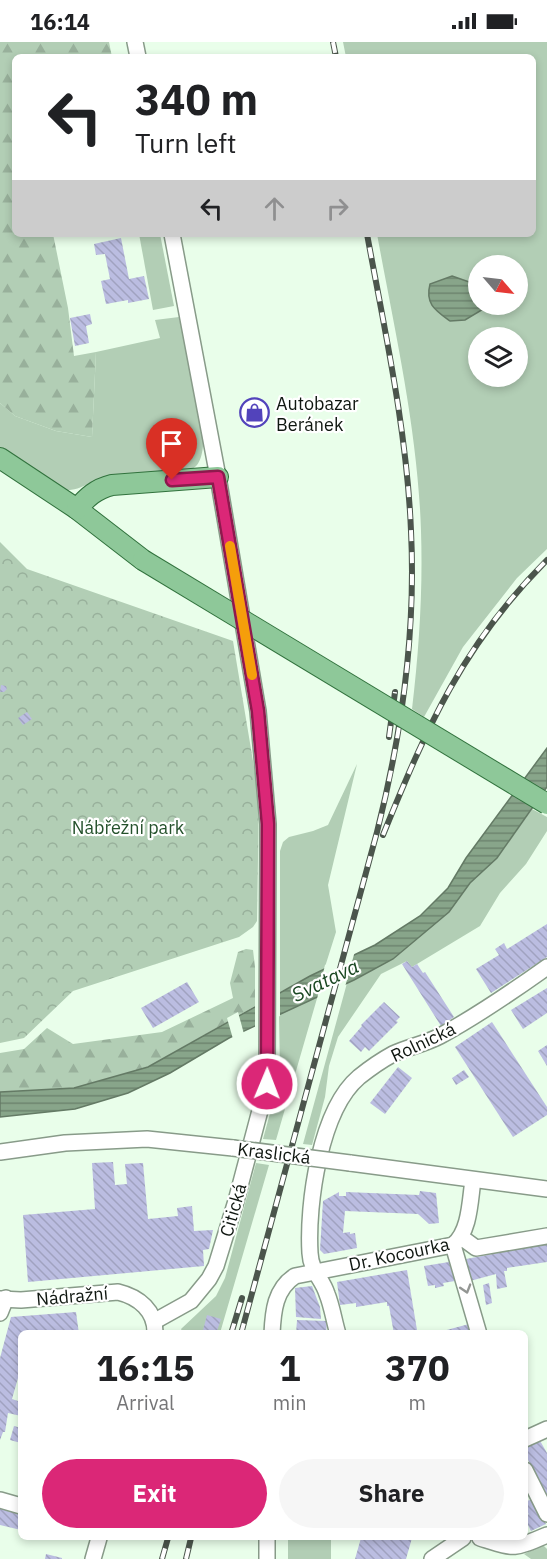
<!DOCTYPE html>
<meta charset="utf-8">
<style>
:root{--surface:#fff;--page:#f6f6f6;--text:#202124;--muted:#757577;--accent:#db2777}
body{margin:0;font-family:"IBM Plex Sans",sans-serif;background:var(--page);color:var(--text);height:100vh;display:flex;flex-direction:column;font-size:22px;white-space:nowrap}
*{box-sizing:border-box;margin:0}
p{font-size:20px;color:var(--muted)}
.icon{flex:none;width:33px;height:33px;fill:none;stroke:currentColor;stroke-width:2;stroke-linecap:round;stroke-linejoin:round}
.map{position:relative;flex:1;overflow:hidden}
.sheet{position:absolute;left:18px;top:1288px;width:510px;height:210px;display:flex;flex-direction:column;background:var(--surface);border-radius:9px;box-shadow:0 3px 9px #0003}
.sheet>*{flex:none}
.top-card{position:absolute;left:12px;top:12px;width:524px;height:183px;border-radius:9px;box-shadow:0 3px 9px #0003;background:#fff;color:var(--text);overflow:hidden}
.needle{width:39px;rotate:118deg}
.fabs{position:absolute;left:468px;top:213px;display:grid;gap:12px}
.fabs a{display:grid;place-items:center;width:60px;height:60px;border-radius:50%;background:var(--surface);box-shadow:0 3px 9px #0003;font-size:30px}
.pin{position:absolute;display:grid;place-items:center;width:51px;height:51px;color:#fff;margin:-62px -26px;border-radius:50% 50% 50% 0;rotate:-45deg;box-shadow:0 0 6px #0007}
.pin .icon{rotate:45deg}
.me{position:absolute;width:66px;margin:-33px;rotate:1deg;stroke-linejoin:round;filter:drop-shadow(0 0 4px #0008)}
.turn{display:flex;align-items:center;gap:21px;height:126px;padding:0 24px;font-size:27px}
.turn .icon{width:78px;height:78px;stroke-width:2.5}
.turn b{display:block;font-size:42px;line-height:51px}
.lanes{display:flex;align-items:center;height:57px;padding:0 24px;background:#0003;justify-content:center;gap:30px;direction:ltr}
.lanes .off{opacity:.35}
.eta{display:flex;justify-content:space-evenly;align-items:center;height:102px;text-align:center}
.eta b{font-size:36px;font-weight:700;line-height:42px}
.primary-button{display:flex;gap:12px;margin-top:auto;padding:12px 24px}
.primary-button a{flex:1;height:69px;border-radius:36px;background:var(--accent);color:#fff;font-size:24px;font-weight:700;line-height:69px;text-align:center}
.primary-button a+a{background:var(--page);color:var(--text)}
.status{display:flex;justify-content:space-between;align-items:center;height:42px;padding:0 30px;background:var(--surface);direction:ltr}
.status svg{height:16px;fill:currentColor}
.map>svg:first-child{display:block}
.grass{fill:#b2ceb5;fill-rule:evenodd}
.forest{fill:url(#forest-firs)}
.park{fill:url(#park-crowns)}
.water{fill:url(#water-rules);stroke:#647a65;stroke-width:1.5}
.pier{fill:#e9feea}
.building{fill:url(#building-back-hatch)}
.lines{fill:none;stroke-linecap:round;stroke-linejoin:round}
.minor-casing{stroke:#889b89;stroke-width:18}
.major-casing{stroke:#31723d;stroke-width:22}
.minor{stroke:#fff;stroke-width:15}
.major{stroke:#8ec899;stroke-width:20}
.rail-casing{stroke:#4b554c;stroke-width:6}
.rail{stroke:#fff;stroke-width:4;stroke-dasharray:11;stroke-linecap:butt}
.minor-bridge-casing{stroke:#889b89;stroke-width:18;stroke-linecap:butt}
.major-bridge-casing{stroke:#31723d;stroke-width:22;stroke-linecap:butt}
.minor-bridge{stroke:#fff;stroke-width:15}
.major-bridge{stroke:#8ec899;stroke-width:20}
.oneway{stroke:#939693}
.route-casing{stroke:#8e194d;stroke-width:15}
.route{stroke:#db2777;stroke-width:10}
.slow{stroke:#f59e0b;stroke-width:10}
.labels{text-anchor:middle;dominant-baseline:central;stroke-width:4.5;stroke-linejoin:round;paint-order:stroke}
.poi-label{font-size:18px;fill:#0f1610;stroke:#fff;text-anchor:start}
.park-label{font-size:18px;fill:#24512b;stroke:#fff}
.street-label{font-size:18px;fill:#0f1610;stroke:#fff}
.water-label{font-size:20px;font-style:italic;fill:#1a4722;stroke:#fff}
</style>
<div class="status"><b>16:14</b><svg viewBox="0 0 49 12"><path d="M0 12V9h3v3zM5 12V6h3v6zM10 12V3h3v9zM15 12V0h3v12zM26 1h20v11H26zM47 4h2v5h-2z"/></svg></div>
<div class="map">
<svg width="547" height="1517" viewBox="0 0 547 1517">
<defs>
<pattern id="forest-firs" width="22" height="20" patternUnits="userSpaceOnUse" patternTransform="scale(1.5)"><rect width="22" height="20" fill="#b2ceb5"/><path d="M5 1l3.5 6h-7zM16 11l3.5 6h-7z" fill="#98b09b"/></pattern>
<pattern id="park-crowns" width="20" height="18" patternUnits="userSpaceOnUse" patternTransform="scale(1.5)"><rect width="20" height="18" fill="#b2ceb5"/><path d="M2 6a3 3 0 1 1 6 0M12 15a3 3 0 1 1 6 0" fill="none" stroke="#98b09b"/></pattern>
<pattern id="water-rules" width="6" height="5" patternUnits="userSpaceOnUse" patternTransform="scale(1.5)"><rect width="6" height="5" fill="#88a58a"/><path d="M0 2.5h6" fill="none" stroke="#6e856f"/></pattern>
<pattern id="building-back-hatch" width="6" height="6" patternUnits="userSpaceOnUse" patternTransform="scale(1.5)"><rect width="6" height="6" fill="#bbbde1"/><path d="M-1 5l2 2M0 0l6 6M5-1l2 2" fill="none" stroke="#a0a2c0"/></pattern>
</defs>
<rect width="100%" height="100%" fill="#e9feea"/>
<g class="grass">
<path d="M343 0H547V507L517 536 463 605 424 675 412 667C419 608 423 549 421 489 418 390 395 290 377 192H532V15H346ZM478 224H518V262H478ZM478 296H518V334H478Z"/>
<polygon points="139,192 160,192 174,264 153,268"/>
<path d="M179 275 204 399C202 409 202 422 192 427 175 437 133 432 112 434 91 436 82 451 59 448L0 407V361L15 374 56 389 92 395 96 310 160 296 155 278Z"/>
<polygon points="357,722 328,843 336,890 324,928 280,950 280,809 283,800 289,795 313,789 328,783"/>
<polygon points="532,767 547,775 547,789 526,822 500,851 480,884 412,925 407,919 381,932 338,995 329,1024 325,1055 312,1103 303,1102 347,941 393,917 449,870 470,841 498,815"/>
<polygon points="318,953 276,1098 263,1097 272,1064 277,1030 280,1030 279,971"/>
<polygon points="256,1121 269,1123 220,1291 183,1291 181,1287 216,1254 225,1236"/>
<rect x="288" y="1496" width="43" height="21"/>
<polygon points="543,1503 547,1507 547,1517 531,1517 524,1512"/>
</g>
<g class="forest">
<polygon points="0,0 109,0 112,15 15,15 15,192 53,192 68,266 74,314 96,310 92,395 56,389 15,374 0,361"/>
<polygon points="246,907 253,908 255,925 255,964 148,1025 74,1046 0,1051 0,1011 24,1007 47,986 73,1002 162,990 233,956 230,941 238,910"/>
</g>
<polygon class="park" points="0,500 27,527 233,599 259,755 257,879 253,885 239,895 73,949 24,996 0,1001"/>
<g class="water">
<path d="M452 234 478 243V262L486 263 485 266 465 278 450 279C435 268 425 262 430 242Z"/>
<polygon points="547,706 547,745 497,816 470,841 449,870 393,917 354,938 229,996 170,1031 128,1051 75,1067 0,1075 0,1050 74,1046 148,1025 310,934 375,903 420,874 448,846 466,816"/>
</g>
<g class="pier">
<polygon points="355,909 345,945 317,957 325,923"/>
<polygon points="280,947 280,974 255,987 255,961"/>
<polygon points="238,970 244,992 233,997 227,976"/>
</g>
<g class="building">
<polygon points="121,196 129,237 144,234 149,257 128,261 128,258 106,262 101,239 110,237 105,212 96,213 94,202"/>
<polygon points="90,272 92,282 86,284 89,301 75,304 70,276"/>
<polygon points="1,643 6,644 7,647 4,650 0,650"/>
<polygon points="27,670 32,677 23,683 18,676"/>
<polygon points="547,882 547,915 491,951 476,927 499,913 495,907 504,901 507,907"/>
<polygon points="407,919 412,925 417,922 423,931 425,930 454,975 441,984 402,922"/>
<polygon points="187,940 199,960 153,986 141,966"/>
<polygon points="547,946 547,971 523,987 511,968"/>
<polygon points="384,960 400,975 396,979 398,980 369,1009 365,1005 361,1010 349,999 362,984 361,983"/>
<polygon points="492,980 547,1065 547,1073 513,1095 455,1005"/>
<polygon points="547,1003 547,1024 538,1009"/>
<polygon points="398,1025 412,1036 385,1072 370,1061"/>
<polygon points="464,1028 469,1035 456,1043 452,1036"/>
<polygon points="113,1120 115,1143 127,1142 125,1122 143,1121 148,1177 178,1174 177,1166 192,1164 194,1189 213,1188 209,1207 203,1208 204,1224 28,1240 23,1173 95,1167 92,1121"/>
<polygon points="420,1149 436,1151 439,1181 429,1182 418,1172 345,1169 343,1191 350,1190 350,1192 355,1191 357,1206 324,1212 320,1208 323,1159 339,1150 339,1154 346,1154 346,1150 419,1153"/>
<polygon points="547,1202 547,1220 507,1226 507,1229 504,1229 507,1245 497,1247 496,1232 470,1239 464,1220 466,1217"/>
<polygon points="449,1220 455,1239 443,1241 444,1244 435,1246 435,1243 428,1244 424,1224"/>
<polygon points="407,1228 417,1288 394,1292 389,1264 387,1264 387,1260 356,1265 356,1261 340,1263 337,1240"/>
<polygon points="489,1241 492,1261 486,1263 483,1243"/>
<polygon points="312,1244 320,1265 321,1277 296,1275 295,1246"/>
<polygon points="76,1270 79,1292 21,1292 21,1337 18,1336 12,1357 21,1360 21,1374 8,1371 5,1390 3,1390 0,1398 0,1316 11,1275"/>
<polygon points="207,1273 221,1277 216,1292 202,1292"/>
<polygon points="297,1278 327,1279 326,1292 296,1292"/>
<polygon points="469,1282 471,1292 444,1292 443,1289"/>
<polygon points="14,1384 21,1386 21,1401 10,1398"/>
<polygon points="539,1397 547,1411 547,1454 525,1412 525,1405"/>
<polygon points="532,1457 546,1482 531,1489 525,1477 525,1474 529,1472 525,1469 525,1460"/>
<polygon points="0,1464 21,1470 21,1488 0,1483"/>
<polygon points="361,1496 412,1496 406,1517 355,1517"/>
<polygon points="46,1512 62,1516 62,1517 45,1517"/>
</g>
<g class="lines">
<defs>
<g id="minor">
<polyline points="135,0 138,15"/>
<polyline points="0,1110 65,1101 147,1097 233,1106"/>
<polyline points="350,1121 547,1147"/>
<polyline points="461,1195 476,1206 547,1194"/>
<polyline points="453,1203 479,1292"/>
<path d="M0 1257 21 1258 118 1250C139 1255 156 1269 155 1292"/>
<polyline points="0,1271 6,1256"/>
<polyline points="155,1279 191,1259 209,1237 216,1224 236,1159 267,1042 267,1029 268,782 258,669 218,435 172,192"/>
<path d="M272 1292C273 1269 275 1247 295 1234L453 1203C470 1190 470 1158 473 1138"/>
<path d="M338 1292C334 1279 332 1264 327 1252 322 1236 311 1230 310 1211 307 1162 320 1068 359 1035 369 1027 382 1018 393 1012 408 1005 425 1002 440 994 477 974 512 950 547 925"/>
<polyline points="525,1397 547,1387"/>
<polyline points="525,1428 547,1472"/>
<polyline points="0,1458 21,1464"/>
<path d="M480 1496C515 1507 512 1508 547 1493"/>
<polyline points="93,1517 99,1496"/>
<polyline points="267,1517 267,1496"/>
<polyline points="432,1517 463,1496"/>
</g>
<g id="major">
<polyline points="0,416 77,467 143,518"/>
<path d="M77 467C87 455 96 447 112 443L218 435"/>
</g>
</defs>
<use href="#minor" class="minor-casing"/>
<use href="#major" class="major-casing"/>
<use href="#minor" class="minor"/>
<use href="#major" class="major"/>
<defs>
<g id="rail">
<polyline points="333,0 336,15"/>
<polyline points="389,695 395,650"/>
<path d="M383 793C427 685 463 602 547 518"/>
<polyline points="231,1292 242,1256"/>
<path d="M241 1292 377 790C402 691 416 591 411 489 407 389 385 290 367 192"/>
<polyline points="162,1517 168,1496"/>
<polyline points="186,1517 191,1496"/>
</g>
</defs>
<use href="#rail" class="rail-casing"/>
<use href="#rail" class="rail"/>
<defs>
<polyline id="minor-bridge" points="233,1106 350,1121"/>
<polyline id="major-bridge" points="143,518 547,762"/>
</defs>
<use href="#minor-bridge" class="minor-bridge-casing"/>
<use href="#major-bridge" class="major-bridge-casing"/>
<use href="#minor-bridge" class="minor-bridge"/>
<use href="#major-bridge" class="major-bridge"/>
</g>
<defs><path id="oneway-chevron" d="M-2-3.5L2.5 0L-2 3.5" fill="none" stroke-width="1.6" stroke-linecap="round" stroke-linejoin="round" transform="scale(1.5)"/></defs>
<use class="oneway" href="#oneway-chevron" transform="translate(466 1247) rotate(73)"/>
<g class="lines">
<defs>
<polyline id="route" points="172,438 218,435 258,669 268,782 267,1042"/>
</defs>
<use href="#route" class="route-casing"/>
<use href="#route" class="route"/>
<polyline class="slow" points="230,504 252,633"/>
</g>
<defs>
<symbol id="shop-ring" viewBox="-11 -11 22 22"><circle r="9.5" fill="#fff" stroke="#5243bb" stroke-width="1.5"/><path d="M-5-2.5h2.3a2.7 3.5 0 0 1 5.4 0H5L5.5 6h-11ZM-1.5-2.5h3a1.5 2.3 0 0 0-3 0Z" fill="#5243bb"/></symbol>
</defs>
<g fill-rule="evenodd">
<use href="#shop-ring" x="238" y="354" width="33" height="33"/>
</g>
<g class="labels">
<g class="poi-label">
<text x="276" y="361">Autobazar<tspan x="276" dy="21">Beránek</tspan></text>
</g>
<g class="park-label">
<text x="128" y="785">Nábřežní park</text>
</g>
<g class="street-label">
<text transform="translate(423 1000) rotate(-25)">Rolnická</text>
<text transform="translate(274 1111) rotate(7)">Kraslická</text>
<text transform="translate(233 1168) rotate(-74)">Citická</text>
<text transform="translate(399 1212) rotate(-12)">Dr. Kocourka</text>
<text transform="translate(72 1254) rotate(-5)">Nádražní</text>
</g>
<g class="water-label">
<text transform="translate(325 938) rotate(-26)">Svatava</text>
</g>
</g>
</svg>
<div class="fabs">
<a><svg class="needle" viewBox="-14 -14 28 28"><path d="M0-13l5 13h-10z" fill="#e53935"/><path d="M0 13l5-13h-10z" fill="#757577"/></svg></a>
<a><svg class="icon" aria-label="layers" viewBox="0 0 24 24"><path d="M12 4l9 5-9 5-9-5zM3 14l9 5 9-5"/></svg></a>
</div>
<div class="pin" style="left:172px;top:438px;background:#d93025"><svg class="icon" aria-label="arrive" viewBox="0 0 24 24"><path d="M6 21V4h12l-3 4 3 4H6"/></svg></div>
<svg class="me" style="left:267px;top:1042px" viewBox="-20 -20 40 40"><circle r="17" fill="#db2777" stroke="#fff" stroke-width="3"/><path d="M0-11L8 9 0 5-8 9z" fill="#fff"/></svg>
<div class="top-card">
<div class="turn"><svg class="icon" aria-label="left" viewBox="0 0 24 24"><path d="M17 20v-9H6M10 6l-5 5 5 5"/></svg><div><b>340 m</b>Turn left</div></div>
<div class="lanes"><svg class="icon" aria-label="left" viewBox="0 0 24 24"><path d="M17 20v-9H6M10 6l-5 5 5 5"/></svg><svg class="icon off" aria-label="ahead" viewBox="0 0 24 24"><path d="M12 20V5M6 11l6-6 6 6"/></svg><svg class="icon off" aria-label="right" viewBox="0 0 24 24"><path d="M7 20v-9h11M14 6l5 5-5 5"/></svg></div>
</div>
<section class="sheet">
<div class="eta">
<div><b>16:15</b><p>Arrival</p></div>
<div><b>1</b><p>min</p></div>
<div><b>370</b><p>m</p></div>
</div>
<div class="primary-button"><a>Exit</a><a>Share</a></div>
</section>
</div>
